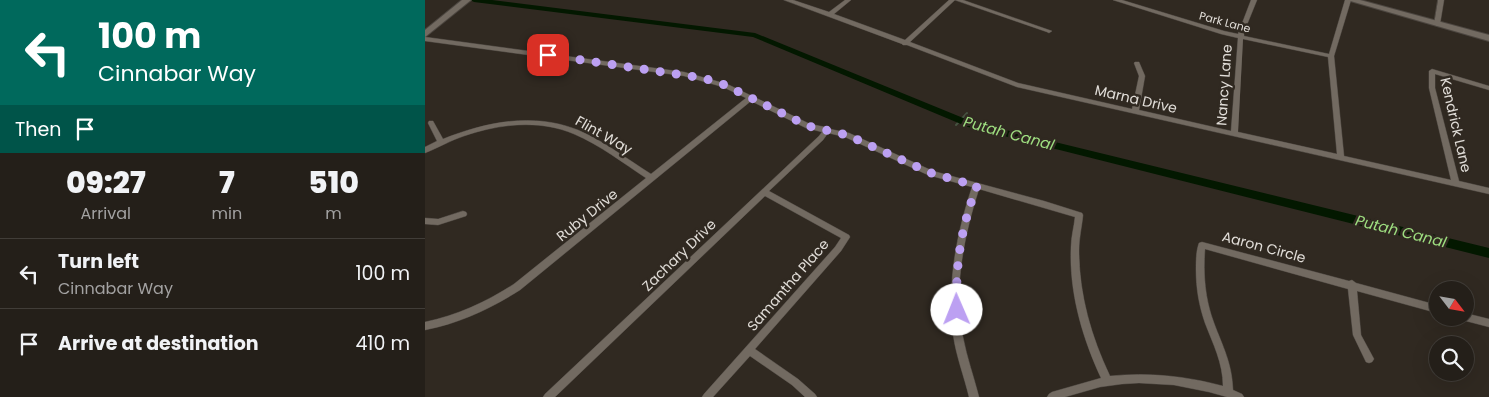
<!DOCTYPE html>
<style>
:root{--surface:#241f19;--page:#2c2722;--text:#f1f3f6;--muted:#a3a2a2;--line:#413d38}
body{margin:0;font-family:Poppins,sans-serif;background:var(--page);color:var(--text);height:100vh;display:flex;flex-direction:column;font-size:19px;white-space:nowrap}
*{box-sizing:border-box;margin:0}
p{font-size:16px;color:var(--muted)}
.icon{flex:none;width:28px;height:28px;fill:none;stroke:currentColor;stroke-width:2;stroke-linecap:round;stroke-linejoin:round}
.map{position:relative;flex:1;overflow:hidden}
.details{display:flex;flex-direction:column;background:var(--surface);width:425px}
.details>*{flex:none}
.hud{background:#00695c;color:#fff;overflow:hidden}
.needle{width:32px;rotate:121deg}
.tools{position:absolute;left:1004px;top:281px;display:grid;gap:10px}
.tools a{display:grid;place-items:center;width:45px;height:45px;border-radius:50%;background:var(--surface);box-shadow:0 5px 20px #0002,0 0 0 1px var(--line);font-size:25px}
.pin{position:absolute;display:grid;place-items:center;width:42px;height:42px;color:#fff;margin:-21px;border-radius:10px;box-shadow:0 2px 8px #0006}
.me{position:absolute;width:55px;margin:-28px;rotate:359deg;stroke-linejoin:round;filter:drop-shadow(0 0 4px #0008)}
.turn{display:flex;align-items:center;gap:18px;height:105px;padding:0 15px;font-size:22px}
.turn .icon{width:65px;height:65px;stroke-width:2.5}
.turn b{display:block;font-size:35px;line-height:42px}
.then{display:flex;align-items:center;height:48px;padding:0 15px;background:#0003;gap:10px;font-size:19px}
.eta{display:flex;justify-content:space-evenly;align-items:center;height:85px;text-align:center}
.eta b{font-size:30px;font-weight:800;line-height:35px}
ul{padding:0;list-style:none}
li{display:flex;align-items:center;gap:15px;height:70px;padding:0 15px;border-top:1px solid var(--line)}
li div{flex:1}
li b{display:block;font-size:19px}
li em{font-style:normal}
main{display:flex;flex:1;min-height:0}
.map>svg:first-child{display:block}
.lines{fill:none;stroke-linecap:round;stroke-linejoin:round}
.stream{stroke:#465341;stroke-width:2}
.canal{fill:#031800;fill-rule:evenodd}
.street-casing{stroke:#4c4640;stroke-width:1}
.secondary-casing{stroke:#4c4640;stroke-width:2}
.street{fill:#726a61;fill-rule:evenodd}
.secondary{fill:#726a61;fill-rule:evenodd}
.route{stroke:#bca0f2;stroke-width:9;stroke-dasharray:0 16.2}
.labels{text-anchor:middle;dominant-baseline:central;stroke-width:5;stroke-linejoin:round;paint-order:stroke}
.far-street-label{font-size:11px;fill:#e1ddd8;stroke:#302921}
.street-label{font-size:14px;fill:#e1ddd8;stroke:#302921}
.water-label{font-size:15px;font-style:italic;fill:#9ede80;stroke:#302921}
</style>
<main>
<section class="details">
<div class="hud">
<div class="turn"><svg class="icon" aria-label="left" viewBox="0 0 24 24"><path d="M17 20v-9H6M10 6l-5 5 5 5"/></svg><div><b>100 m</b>Cinnabar Way</div></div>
<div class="then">Then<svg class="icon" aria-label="arrive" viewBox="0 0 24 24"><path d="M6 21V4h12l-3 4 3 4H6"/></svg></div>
</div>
<div class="eta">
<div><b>09:27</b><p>Arrival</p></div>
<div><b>7</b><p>min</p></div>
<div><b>510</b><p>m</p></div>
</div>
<ul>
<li><svg class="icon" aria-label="left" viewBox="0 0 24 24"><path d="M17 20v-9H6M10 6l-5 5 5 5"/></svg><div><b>Turn left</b><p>Cinnabar Way</p></div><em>100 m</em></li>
<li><svg class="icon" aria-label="arrive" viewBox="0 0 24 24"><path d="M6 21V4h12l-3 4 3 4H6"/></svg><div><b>Arrive at destination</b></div><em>410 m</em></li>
</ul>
</section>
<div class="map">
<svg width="1064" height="397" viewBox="0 0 1064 397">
<rect width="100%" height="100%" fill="#302921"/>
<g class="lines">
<polyline class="stream" points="531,125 542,113"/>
<polygon class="canal" points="45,0 67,0 330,33 548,122 1064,248 1064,258 543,127 328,37 49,2"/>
<defs>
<g id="street">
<path d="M359 0H368L404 12 420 0H426L409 14 480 40 524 0H530L485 42 593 83 707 109 714 76 709 63 710 62H714L720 76 714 110 806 131 813 38 796 34 688 0H697L799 31 813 34 826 0H832L819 32V36L904 54 920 0H926L909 56 919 156 1026 180 1004 88V71L1007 69 1064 86V90L1010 74V88L1034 181 1064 188V194L592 87 482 45H478L477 44ZM818 39 903 57 912 154 813 132Z"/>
<polygon points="530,0 538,0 627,31 624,33 622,32"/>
<polygon points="1013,0 1019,0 1015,24 1012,26 1009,24"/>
<path d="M0 37 259 72 302 84 385 124 400 127H402L405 129 424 133 508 171 619 201 657 213 658 215C657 226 654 238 654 250 654 294 666 336 685 376 723 372 761 376 798 386 798 363 788 344 780 323 774 306 771 288 771 270 771 261 771 251 774 243L777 242 924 281 927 280 931 283 1012 305V313L932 291 936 335 949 359 947 362 944 363 941 362 928 335 923 289 780 249C778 274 780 299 789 323 798 347 807 363 808 390L817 394 819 397H802L784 392 749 385 714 383 697 384 675 387 640 397H622L624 394 627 392 676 378C657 337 644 292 646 247 646 237 649 227 650 217L554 189C539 236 528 288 538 337 542 358 549 377 554 397H544C539 376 531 356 528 334 522 284 531 235 547 187L503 175 420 137 403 133 398 140 344 191 424 235 425 237 416 251 330 349 373 379 390 394 392 397H380L367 385 325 356 288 397H277L279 394 410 247 416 238 340 196 130 397H118L120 394 394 136 397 132 381 128 326 101 95 290C65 309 35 323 0 330V322C33 315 61 302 89 284L221 178C198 163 175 145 149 134 114 119 74 124 39 136 26 140 13 148 0 153V147L12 141 3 123 4 121H8L18 139C61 122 108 112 153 130 179 141 202 159 226 174L321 98 298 87 259 76 0 41Z"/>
<polygon points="38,211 41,212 42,214 41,216 13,225 0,224 0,218 13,219"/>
<polygon points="1040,313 1064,319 1064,327 1037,320 1036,318 1040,318"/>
</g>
<g id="secondary">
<polygon points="37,0 46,0 0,37 0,30"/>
<polygon points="922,0 935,0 1064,35 1064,41"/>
</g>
</defs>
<use href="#street" class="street-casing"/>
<use href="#secondary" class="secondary-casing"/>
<use href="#street" class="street"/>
<use href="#secondary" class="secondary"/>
</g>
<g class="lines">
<path class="route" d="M123 55 278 78 300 85 383 126 422 135 506 173 552 186C536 227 530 266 532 310"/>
</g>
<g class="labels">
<g class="far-street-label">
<text transform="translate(800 22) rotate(15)">Park Lane</text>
</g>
<g class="street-label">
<text transform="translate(799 85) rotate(-86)">Nancy Lane</text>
<text transform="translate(711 99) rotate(13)">Marna Drive</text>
<text transform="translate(1031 125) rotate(77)">Kendrick Lane</text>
<text transform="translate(179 135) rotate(30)">Flint Way</text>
<text transform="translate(162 215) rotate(-39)">Ruby Drive</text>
<text transform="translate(839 247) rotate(15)">Aaron Circle</text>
<text transform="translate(254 255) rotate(-44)">Zachary Drive</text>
<text transform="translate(363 285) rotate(-49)">Samantha Place</text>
</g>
<g class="water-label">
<text transform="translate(584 133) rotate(15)">Putah Canal</text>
<text transform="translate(976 231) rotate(14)">Putah Canal</text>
</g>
</g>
</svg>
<div class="tools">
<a><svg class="needle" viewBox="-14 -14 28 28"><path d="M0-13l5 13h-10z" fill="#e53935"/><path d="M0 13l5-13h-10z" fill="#a3a2a2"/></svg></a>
<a><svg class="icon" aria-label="search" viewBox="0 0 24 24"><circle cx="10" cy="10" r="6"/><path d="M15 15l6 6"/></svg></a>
</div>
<div class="pin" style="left:123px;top:55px;background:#d93025"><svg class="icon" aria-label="arrive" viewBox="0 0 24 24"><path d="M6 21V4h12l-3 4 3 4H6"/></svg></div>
<svg class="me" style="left:532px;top:310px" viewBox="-20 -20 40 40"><circle r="19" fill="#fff"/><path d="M0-13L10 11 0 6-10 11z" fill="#bca0f2"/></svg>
</div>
</main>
